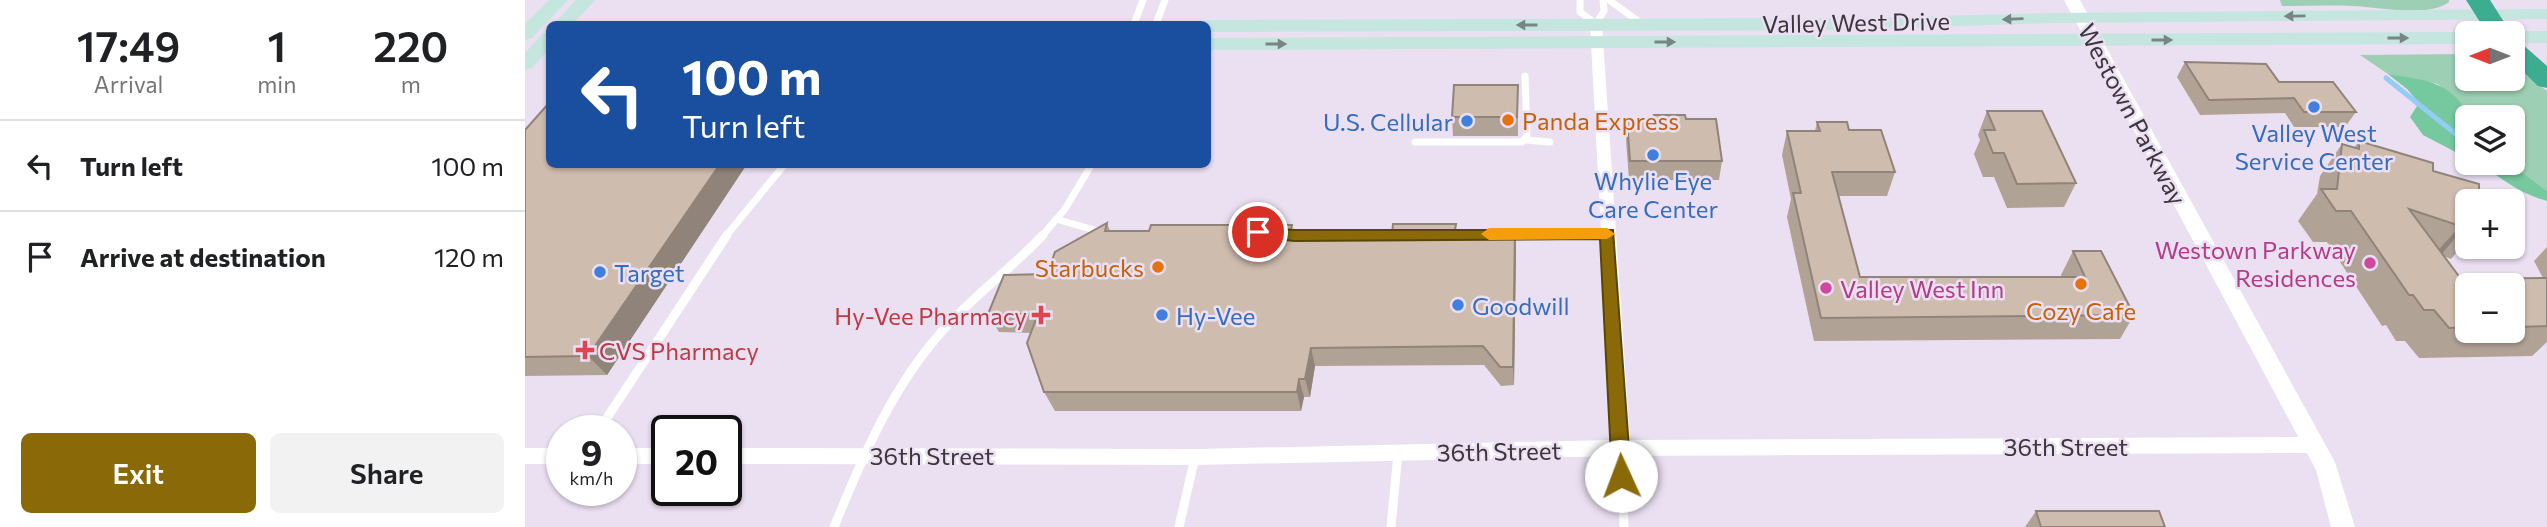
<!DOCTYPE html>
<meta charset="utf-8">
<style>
:root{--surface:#fff;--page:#f2f2f2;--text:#202124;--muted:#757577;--line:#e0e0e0;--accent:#8a6a08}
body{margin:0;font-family:Commissioner,sans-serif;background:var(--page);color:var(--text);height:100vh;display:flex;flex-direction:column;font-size:26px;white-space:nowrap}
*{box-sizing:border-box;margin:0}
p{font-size:23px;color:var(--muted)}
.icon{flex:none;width:38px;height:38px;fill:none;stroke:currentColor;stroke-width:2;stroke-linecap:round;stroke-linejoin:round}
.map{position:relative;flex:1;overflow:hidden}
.sheet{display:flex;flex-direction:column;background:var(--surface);width:525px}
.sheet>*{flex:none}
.banner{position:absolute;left:21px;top:21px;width:665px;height:147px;border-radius:10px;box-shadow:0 2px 5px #0004;background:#1a4fa0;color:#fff;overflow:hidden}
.needle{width:46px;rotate:270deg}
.controls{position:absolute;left:1930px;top:21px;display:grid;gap:14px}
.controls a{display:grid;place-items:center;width:70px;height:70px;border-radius:10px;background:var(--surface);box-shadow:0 2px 5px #0004;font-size:35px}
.speed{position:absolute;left:21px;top:415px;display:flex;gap:14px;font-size:35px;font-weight:700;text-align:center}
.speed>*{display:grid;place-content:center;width:91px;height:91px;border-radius:50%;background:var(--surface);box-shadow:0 2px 5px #0004;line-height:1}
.speed small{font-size:18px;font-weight:400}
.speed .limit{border:4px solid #111;border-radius:10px;background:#fff;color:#111}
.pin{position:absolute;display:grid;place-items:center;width:60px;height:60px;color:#fff;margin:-30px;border:4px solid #fff;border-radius:50%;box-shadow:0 2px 7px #0007}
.me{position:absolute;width:77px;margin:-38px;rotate:358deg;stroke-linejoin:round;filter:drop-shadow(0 0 5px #0008)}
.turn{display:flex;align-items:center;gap:24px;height:147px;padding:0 21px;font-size:32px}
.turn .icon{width:91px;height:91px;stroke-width:2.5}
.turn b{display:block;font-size:49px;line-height:60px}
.eta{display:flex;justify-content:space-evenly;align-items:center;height:119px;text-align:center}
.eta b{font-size:42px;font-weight:600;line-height:49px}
.primary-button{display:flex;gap:14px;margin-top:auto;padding:14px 21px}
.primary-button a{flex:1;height:80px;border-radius:10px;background:var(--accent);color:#fff;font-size:28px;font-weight:600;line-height:80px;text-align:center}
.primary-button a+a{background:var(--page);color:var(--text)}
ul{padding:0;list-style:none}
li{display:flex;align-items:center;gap:21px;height:91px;padding:0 21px;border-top:2px solid var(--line)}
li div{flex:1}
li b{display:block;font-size:26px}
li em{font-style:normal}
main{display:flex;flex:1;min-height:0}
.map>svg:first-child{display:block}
.green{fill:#9ccfb3}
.forest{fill:#76c89e}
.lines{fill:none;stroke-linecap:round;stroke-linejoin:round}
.stream{stroke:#93cdf4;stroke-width:5}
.service-far1{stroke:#fff;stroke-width:7}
.service{stroke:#fff;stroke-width:9}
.minor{fill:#fff;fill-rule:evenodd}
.tertiary{fill:#fff;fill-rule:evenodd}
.secondary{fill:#c4e6de;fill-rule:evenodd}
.motorway{fill:#3cad91;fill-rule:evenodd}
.wall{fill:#b1a296;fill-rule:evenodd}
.shaded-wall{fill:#90847a}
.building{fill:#cebcae;stroke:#90847a;stroke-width:2}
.oneway{fill:#798585}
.route{fill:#8a6a08;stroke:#5a4505;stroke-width:2}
.slow{fill:#f59e0b}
.shop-dot{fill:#3f7fe0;stroke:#ebdff2;stroke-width:2.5}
.food-dot{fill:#e8710a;stroke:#ebdff2;stroke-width:2.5}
.hotel-dot{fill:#d1479c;stroke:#ebdff2;stroke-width:2.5}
.health-dot{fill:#e0444e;stroke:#ebdff2;stroke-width:2.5}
.labels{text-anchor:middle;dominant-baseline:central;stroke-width:5;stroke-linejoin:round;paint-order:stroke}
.street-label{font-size:24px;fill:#3b363d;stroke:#ebdff2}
.food-label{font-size:24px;fill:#c56008;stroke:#ebdff2;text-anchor:start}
.shop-label{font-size:24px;fill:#366cbe;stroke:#ebdff2;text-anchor:start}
.hotel-label{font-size:24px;fill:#b23c85;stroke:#ebdff2;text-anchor:end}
.health-label{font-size:24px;fill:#be3a42;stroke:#ebdff2;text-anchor:end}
</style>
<main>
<section class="sheet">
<div class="eta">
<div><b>17:49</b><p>Arrival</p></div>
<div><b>1</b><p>min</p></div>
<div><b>220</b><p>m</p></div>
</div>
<ul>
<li><svg class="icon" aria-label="left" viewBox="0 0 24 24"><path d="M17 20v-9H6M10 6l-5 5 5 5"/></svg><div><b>Turn left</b></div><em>100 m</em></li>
<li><svg class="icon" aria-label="arrive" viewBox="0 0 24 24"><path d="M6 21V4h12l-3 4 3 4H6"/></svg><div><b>Arrive at destination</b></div><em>120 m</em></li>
</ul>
<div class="primary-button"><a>Exit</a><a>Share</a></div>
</section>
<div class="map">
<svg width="2022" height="527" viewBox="0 0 2022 527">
<rect width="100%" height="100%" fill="#ebdff2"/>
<g class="green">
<path d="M1755 0H1924V2C1902 18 1854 7 1828 6 1804 5 1781 6 1757 6Z"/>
<polygon points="1942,54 1942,79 1988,79 1988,65 2022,91 2022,191 1985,163 1988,163 1988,117 1942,117 1942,130 1938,126 1939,107 1913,84 1863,74 1835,55"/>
</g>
<g class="forest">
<path d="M1863 74C1895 80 1919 79 1939 107L1938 126 1942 130V158L1898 135 1885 117 1894 103 1882 89Z"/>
<path d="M1952 163H1985L2022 191V201C1991 192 1979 179 1952 163Z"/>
</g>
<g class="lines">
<polyline class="stream" points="1861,78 1942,143"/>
<g class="service-far1">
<polyline points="1055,0 1055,12 1071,24 1079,11 1078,0"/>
<polyline points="1084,0 1117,24"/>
<polyline points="609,24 618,0"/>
<polyline points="631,24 640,0"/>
<polyline points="1000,140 1025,142"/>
<polyline points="890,142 997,142 1002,136 1000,76"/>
<polyline points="531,219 576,232"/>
<polyline points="981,234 1083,234"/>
<polyline points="201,236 260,164"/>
<polyline points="517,236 540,209 567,164"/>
</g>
<g class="service">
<polyline points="74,430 202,235"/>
<polyline points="1096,448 1099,527"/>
<path d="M309 527C338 456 368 384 421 327 451 294 488 267 518 235"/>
<polyline points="654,527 670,457"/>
<polyline points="866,527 873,453"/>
</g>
<g class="minor">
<polygon points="1071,20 1077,24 1105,440 1789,437 1795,440 1798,445 1795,450 1789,453 1096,456 670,465 201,464 201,448 670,449 1087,440 1065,24"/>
<rect x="0" y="448" width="37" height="16"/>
<rect x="96" y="448" width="46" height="16"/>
</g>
<polygon class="tertiary" points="1539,0 1555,0 1810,462 1830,527 1806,527 1791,470"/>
<g class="secondary">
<polygon points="24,0 43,0 7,38 0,40 0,24"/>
<polygon points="51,0 70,0 48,24 29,24"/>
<polygon points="2022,9 2022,19 1526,23 1325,30 682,32 682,24 674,24 682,20 1325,18 1526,13"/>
<polygon points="1988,31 2022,31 2022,43 1988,43 1988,33 1981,33"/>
<polygon points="24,32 24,49 7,68 0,70 0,53 17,34"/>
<polygon points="1942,32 1946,33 1942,33 1942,44 682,50 682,38"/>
</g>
<g class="motorway">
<polygon points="1941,0 1965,0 1986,33 1962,33"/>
<polygon points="1988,41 1997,44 2022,66 2022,88 2013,86 1988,62"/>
</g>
</g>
<g class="wall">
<polygon points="1660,62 1754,82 1831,112 1820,127 1769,127 1760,113 1675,115 1652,77"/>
<polygon points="993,85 993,136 928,136 927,117"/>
<polygon points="1462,111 1551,183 1539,207 1482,208 1469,177 1458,177 1449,154 1455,140 1453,135"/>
<polygon points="1129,115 1161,119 1197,161 1194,180 1104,180 1101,140 1102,120 1129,120"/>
<polygon points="1292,122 1324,130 1370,172 1362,196 1314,196 1335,277 1537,277 1536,275 1548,251 1609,315 1595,339 1289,341 1262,217 1266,199 1257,155 1262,131 1290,131"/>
<polygon points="0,130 24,164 222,164 82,375 0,376"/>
<path d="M1834 141 1908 171 1942 201V241L1926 259 1919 256 1936 279 2018 278 2009 261 2022 247V342L2007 356 1894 358 1880 341H1871L1861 325 1857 326 1802 242H1788L1773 221 1792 194 1795 176 1817 144 1829 148ZM1942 285H1988V331H1942Z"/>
<polygon points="582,223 585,231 837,230 838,234 867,234 931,230 991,249 989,385 976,386 959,365 790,366 785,397 779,397 776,411 530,411 519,392 506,333 474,332 463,314 522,274"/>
<polygon points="1511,511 1640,527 1500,527"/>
</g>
<g class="shaded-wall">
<polygon points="195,164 222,164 82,375 63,356"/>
<polygon points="1942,224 1916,255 1907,257 1935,226"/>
<polygon points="990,230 991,249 989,385 988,367"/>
<polygon points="786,348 790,366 785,397 780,379"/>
<polygon points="774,379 779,397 776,411 772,392"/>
</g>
<g class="building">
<polygon points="1660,62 1741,64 1754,82 1808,82 1831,112 1779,112 1769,98 1684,100"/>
<polygon points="929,85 993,85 992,117 927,117"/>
<polygon points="24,103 24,164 195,164 63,356 0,357 0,130"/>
<polygon points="1462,111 1517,111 1551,183 1492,184 1479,153 1468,153 1459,130 1470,130"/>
<polygon points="1129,115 1160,115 1161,119 1191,119 1197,161 1105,161 1102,120 1130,120"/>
<polygon points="1292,122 1322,122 1324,130 1356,130 1370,172 1307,172 1335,277 1560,277 1548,251 1576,251 1609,315 1296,318 1268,193 1276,193 1262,131 1295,131"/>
<polygon points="1834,141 1908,163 1908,171 1954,184 1954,201 1942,201 1942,224 1935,226 1884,209 1936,279 2022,278 2022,326 1988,327 1988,285 1942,285 1942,327 1924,328 1909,310 1899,310 1888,295 1884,295 1826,211 1811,211 1796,189 1812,189 1817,144 1834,149"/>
<polygon points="582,223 580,231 624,231 626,225 767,225 766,230 837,230 837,234 867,234 868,224 931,224 930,230 990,230 988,367 975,367 958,346 786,348 780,379 774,379 772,392 519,392 502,343 513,314 463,314 479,275 522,274 530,252"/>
<polygon points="1511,511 1634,511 1640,527 1516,527"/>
</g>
<defs><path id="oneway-solid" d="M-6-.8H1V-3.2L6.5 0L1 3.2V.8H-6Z" transform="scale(1.75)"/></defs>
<g class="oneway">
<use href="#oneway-solid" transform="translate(1770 16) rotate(179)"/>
<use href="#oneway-solid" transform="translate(1488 19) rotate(178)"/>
<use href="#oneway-solid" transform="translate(1002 25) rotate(180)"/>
<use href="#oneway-solid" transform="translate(1873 38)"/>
<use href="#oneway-solid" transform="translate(1637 40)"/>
<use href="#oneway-solid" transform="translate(1140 42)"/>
<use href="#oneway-solid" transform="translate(751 44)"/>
</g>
<polygon class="route" points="733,227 769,230 1088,230 1106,476 1103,482 1096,484 1090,482 1087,476 1075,239 769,241 728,236 725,232 728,228"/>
<polygon class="slow" points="964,228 1082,228 1090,234 1082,239 964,240 956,234"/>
<g class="shop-dot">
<circle cx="1789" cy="107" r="7"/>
<circle cx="942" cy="121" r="7"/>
<circle cx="1128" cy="155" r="7"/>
<circle cx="75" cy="272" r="7"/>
<circle cx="933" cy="305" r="7"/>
<circle cx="637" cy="315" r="7"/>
</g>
<g class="food-dot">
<circle cx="983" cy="120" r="7"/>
<circle cx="633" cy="267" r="7"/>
<circle cx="1556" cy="284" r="7"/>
</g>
<g class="hotel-dot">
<circle cx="1845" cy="263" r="7"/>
<circle cx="1301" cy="288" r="7"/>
</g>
<g class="health-dot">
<path d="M512.5 304.5h7v7h7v7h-7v7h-7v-7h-7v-7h7z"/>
<path d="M56.5 339.5h7v7h7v7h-7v7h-7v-7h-7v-7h7z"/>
</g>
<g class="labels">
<g class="street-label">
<text transform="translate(1331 22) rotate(-1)">Valley West Drive</text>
<text transform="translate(1608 114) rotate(62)">Westown Parkway</text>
<text x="1541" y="446">36th Street</text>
<text transform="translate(974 451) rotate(-1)">36th Street</text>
<text x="407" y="455">36th Street</text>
</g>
<g class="food-label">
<text x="997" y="120">Panda Express</text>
<text x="619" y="267" text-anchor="end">Starbucks</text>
<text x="1556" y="310" text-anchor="middle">Cozy Cafe</text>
</g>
<g class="shop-label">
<text x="928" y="121" text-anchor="end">U.S. Cellular</text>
<text x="1789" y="132" text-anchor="middle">Valley West<tspan x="1789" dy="28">Service Center</tspan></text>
<text x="1128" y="180" text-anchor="middle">Whylie Eye<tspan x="1128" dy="28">Care Center</tspan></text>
<text x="89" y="272">Target</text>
<text x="947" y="305">Goodwill</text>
<text x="651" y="315">Hy-Vee</text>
</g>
<g class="hotel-label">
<text x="1831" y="249">Westown Parkway<tspan x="1831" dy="28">Residences</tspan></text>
<text x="1315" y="288" text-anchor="start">Valley West Inn</text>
</g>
<g class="health-label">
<text x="502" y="315">Hy-Vee Pharmacy</text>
<text x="74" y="350" text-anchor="start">CVS Pharmacy</text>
</g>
</g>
</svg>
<div class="controls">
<a><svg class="needle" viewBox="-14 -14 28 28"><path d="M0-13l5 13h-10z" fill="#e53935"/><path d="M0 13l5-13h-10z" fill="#757577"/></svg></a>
<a><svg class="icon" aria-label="layers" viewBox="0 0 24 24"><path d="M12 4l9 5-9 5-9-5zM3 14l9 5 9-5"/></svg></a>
<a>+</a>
<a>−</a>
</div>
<div class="speed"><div>9<small>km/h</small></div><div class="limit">20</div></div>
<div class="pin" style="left:733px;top:232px;background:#d93025"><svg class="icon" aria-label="arrive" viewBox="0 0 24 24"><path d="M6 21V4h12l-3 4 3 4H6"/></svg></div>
<svg class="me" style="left:1096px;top:476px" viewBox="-20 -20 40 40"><circle r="19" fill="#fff"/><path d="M0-13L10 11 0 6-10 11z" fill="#8a6a08"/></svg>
<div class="banner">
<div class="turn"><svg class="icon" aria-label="left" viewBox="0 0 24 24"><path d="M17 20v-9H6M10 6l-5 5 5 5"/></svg><div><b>100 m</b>Turn left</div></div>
</div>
</div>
</main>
